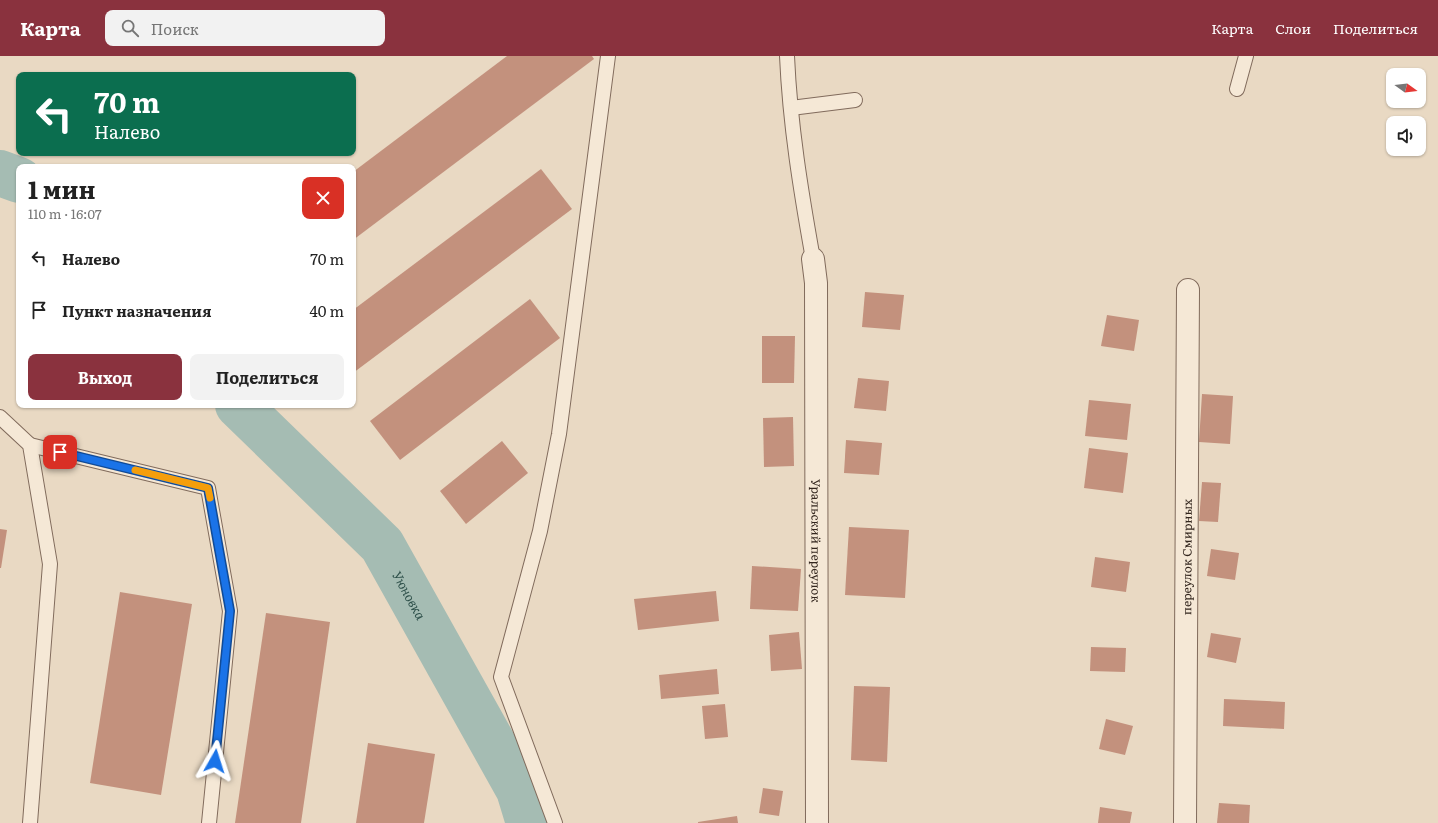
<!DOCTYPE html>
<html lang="ru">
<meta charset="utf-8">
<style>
:root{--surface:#fff;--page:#f2f2f2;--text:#222;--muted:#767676;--accent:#8a323e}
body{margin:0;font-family:Literata,serif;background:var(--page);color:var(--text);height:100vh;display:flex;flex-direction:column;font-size:15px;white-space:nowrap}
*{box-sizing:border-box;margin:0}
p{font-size:13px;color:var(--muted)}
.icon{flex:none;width:22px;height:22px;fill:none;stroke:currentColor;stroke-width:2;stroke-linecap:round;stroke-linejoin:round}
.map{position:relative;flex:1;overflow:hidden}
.panel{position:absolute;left:16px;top:108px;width:340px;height:244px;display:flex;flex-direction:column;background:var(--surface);border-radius:8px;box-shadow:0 1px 3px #0004}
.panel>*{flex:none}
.top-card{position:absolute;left:16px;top:16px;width:340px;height:84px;border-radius:8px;box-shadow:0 1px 3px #0004;background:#0b6e4f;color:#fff;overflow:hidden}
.needle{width:26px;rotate:105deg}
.buttons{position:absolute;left:1386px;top:12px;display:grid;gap:8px}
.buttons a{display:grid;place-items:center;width:40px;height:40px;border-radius:8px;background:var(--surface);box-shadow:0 1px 3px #0004;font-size:20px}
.pin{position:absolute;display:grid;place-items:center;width:34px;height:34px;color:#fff;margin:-17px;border-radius:8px;box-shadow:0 2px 6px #0006}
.me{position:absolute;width:44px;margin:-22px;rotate:6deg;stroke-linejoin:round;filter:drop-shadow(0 0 3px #0008)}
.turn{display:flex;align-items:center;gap:14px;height:84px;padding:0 12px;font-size:18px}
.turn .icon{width:52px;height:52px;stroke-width:2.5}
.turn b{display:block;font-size:28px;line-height:34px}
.round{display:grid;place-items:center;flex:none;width:42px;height:42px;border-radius:8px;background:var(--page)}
.headline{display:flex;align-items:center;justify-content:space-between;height:68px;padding:0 12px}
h1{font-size:24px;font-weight:700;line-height:30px}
.action{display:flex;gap:8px;margin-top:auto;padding:8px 12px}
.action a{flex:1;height:46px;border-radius:8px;background:var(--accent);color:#fff;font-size:16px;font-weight:700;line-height:46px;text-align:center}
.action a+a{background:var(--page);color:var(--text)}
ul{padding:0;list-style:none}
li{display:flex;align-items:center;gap:12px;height:52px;padding:0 12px}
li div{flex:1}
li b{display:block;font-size:15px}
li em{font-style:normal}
header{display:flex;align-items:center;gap:24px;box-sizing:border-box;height:56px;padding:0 20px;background:var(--accent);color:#fff}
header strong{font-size:19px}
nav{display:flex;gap:22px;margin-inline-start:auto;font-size:14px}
.search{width:280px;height:36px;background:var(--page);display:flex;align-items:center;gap:10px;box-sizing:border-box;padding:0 14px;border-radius:8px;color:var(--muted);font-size:15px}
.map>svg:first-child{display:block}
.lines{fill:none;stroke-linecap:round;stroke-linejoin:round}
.river{stroke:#a5bcb3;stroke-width:46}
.building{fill:#c3917d}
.lane-casing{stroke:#816b5c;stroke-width:16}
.street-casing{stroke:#816b5c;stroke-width:24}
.lane{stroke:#f5e8d6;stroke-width:14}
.street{stroke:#f5e8d6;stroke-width:22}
.route-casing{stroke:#114b97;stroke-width:10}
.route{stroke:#1a73e8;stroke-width:7}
.slow{stroke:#f59e0b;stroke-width:7}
.labels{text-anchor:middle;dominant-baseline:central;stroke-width:3;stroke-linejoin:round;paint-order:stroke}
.street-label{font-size:12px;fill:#33261e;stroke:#f1e4d2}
.water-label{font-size:13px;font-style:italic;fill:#2f514b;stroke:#f1e4d2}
</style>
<header>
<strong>Карта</strong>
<div class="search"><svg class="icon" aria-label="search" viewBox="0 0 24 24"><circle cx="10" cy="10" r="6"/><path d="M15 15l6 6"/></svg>Поиск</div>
<nav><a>Карта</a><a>Слои</a><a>Поделиться</a></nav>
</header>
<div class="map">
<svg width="1438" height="767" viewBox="0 0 1438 767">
<rect width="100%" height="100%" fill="#e9d9c3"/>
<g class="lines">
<g class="river">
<polyline points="0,117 19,124"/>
<path id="s1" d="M238 349 382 489 519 734 529 767"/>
</g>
</g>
<g class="building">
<polygon points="507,0 592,0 594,3 353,184 353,116"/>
<polygon points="541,113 572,153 353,317 353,254"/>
<polygon points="865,236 904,239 900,274 862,271"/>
<polygon points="530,243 560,282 400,404 370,365"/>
<polygon points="1107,259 1139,264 1134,295 1101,290"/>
<polygon points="762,280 795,280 794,327 762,327"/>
<polygon points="858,322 889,325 886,355 854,352"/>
<polygon points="1202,338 1233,340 1230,388 1199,386"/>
<polygon points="1089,344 1131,348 1127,384 1085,380"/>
<polygon points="793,361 794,410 764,411 763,362"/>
<polygon points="846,384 882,387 879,419 844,417"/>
<polygon points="502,385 528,417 466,468 440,435"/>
<polygon points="1089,392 1128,397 1123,437 1084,432"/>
<polygon points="1202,426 1221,427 1218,466 1199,465"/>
<polygon points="849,471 909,474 905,542 845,539"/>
<polygon points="0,473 7,474 1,512 0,512"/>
<polygon points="1211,493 1239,497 1235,524 1207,520"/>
<polygon points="1095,501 1130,506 1126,536 1091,531"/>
<polygon points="752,510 801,513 798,555 750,553"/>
<polygon points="716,535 719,565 638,574 634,543"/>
<polygon points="120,536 192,548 161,739 90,727"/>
<polygon points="266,557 330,566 301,767 235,767"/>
<polygon points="799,576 802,613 771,615 769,579"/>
<polygon points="1211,577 1241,582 1236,607 1207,601"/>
<polygon points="1091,591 1126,592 1125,616 1090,615"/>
<polygon points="717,613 719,638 661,643 659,619"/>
<polygon points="854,630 890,631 887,706 851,704"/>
<polygon points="1224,643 1285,646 1284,673 1223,670"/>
<polygon points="725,648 728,681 705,683 702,650"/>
<polygon points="1106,663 1133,670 1125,699 1099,693"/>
<polygon points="368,687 435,698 424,767 356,767"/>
<polygon points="763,732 783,735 779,760 759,757"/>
<polygon points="1219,747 1250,749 1249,767 1217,767"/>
<polygon points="1100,751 1132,756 1130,767 1098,767"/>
<polygon points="737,760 738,767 698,767 698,766"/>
</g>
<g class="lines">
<defs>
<g id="lane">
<path d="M787 0C790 69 801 136 813 203"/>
<polyline points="1237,33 1246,0"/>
<polyline points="791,52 855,44"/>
<polyline points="0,361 30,389 50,508 30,767"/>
<polyline points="30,389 208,432 230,555 209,767"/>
<polyline points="555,767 501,621 540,475 559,378 608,0"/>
</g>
<g id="street">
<path id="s2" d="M813 203 816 227 817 767"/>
<path id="s3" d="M1185 767 1188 234"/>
</g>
</defs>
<use href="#lane" class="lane-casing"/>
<use href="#street" class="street-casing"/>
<use href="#lane" class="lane"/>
<use href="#street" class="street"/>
</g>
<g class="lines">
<defs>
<polyline id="route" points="60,396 208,432 230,555 215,705"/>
</defs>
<use href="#route" class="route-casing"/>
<use href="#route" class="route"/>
<polyline class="slow" points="135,414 208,432 210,442"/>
</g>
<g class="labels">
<g class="street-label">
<text stroke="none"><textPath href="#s2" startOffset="282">Уральский переулок</textPath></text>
<text stroke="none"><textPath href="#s3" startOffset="266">переулок Смирных</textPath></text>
</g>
<g class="water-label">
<text stroke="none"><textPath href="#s1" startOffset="258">Уюновка</textPath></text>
</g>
</g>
</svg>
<div class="buttons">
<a><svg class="needle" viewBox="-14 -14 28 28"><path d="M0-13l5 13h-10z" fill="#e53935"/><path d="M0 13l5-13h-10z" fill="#767676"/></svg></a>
<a><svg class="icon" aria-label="sound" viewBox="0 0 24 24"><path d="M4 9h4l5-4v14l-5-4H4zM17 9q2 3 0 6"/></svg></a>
</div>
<div class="pin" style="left:60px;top:396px;background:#d93025"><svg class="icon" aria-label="arrive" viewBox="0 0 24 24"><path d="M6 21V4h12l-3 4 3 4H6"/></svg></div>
<svg class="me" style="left:215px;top:705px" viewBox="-20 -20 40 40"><path d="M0-17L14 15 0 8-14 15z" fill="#1a73e8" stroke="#fff" stroke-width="4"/></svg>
<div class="top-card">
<div class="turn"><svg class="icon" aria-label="left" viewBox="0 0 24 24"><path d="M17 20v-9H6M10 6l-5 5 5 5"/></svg><div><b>70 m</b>Налево</div></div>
</div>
<section class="panel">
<div class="headline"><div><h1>1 мин</h1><p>110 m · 16:07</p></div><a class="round" style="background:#d93025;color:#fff"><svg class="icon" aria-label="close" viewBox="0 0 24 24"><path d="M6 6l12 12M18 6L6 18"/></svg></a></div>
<ul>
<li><svg class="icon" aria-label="left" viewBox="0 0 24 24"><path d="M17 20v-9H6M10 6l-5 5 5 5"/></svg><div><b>Налево</b></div><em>70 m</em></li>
<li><svg class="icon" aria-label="arrive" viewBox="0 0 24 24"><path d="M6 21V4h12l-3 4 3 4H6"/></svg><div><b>Пункт назначения</b></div><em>40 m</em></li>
</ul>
<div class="action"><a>Выход</a><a>Поделиться</a></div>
</section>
</div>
